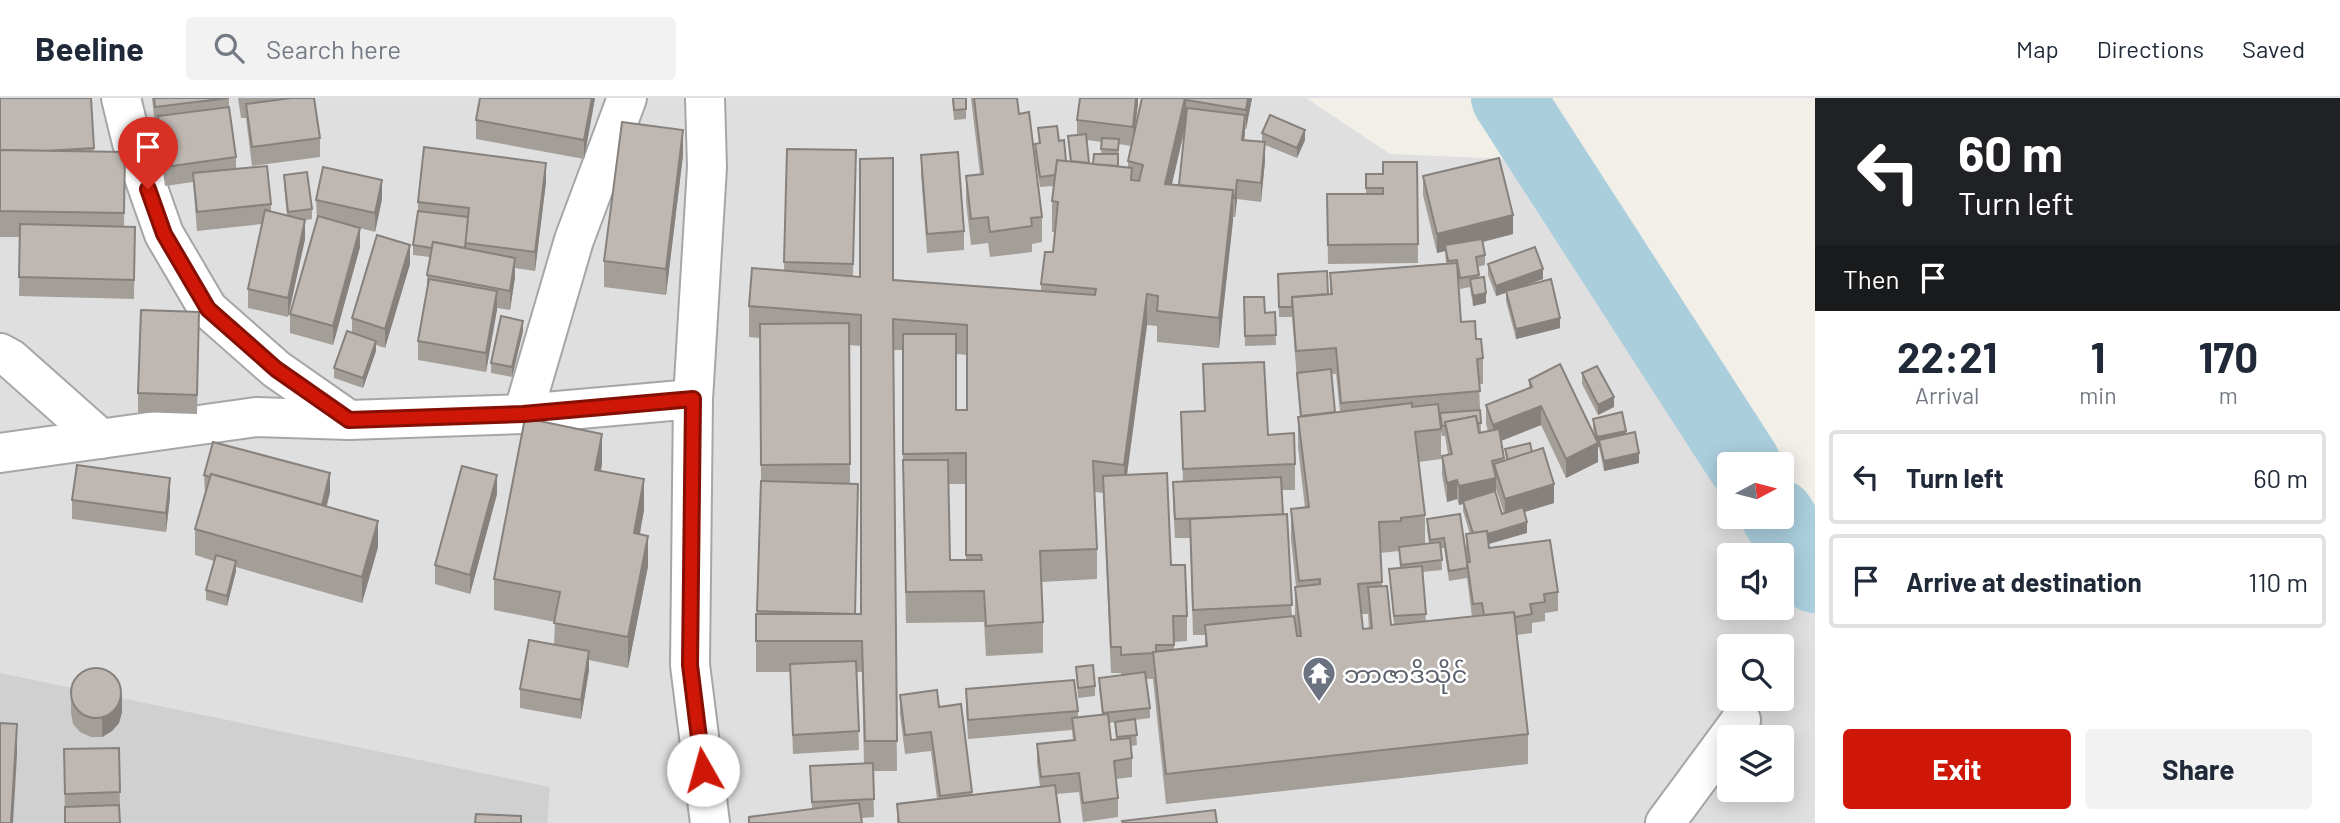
<!DOCTYPE html>
<meta charset="utf-8">
<style>
:root{--surface:#fff;--page:#f2f2f3;--text:#1f2937;--muted:#747a83;--line:#e0e1e3;--accent:#ce1706}
body{margin:0;font-family:Barlow,"Noto Sans Myanmar",sans-serif;background:var(--page);color:var(--text);height:100vh;display:flex;flex-direction:column;font-size:26px;white-space:nowrap}
*{box-sizing:border-box;margin:0}
p{font-size:23px;color:var(--muted)}
.icon{flex:none;width:38px;height:38px;fill:none;stroke:currentColor;stroke-width:2;stroke-linecap:round;stroke-linejoin:round}
.map{position:relative;flex:1;overflow:hidden}
.panel{display:flex;flex-direction:column;background:var(--surface);width:525px}
.panel>*{flex:none}
.banner{background:#202124;color:#fff;overflow:hidden}
.needle{width:46px;rotate:83deg}
.tools{position:absolute;left:1717px;top:354px;display:grid;gap:14px}
.tools a{display:grid;place-items:center;width:77px;height:77px;border-radius:7px;background:var(--surface);box-shadow:0 4px 18px #0003;font-size:35px}
.pin{position:absolute;display:grid;place-items:center;width:60px;height:60px;color:#fff;margin:-72px -30px;border-radius:50% 50% 50% 0;rotate:-45deg;box-shadow:0 0 7px #0007}
.pin .icon{rotate:45deg}
.me{position:absolute;width:77px;margin:-38px;rotate:353deg;stroke-linejoin:round;filter:drop-shadow(0 0 5px #0008)}
.turn{display:flex;align-items:center;gap:24px;height:147px;padding:0 28px;font-size:32px}
.turn .icon{width:91px;height:91px;stroke-width:2.5}
.turn b{display:block;font-size:49px;line-height:60px}
.then{display:flex;align-items:center;height:66px;padding:0 28px;background:#0003;gap:14px;font-size:26px}
.eta{display:flex;justify-content:space-evenly;align-items:center;height:119px;text-align:center}
.eta b{font-size:42px;font-weight:700;line-height:49px}
.primary-button{display:flex;gap:14px;margin-top:auto;padding:14px 28px}
.primary-button a{flex:1;height:80px;border-radius:7px;background:var(--accent);color:#fff;font-size:28px;font-weight:700;line-height:80px;text-align:center}
.primary-button a+a{background:var(--page);color:var(--text)}
ul{padding:0;list-style:none}
li{display:flex;align-items:center;gap:21px;height:94px;margin:0 14px 10px;padding:0 14px;border:4px solid var(--line);border-radius:7px}
li div{flex:1}
li b{display:block;font-size:26px}
li em{font-style:normal}
header{display:flex;align-items:center;gap:42px;box-sizing:border-box;height:98px;padding:0 35px;background:var(--surface);border-bottom:2px solid var(--line)}
header strong{font-size:33px}
nav{display:flex;gap:38px;margin-inline-start:auto;font-size:24px}
.search{width:490px;height:63px;background:var(--page);display:flex;align-items:center;gap:18px;box-sizing:border-box;padding:0 24px;border-radius:7px;color:var(--muted);font-size:26px}
main{display:flex;flex:1;min-height:0}
.map>svg:first-child{display:block}
.residential{fill:#e0dfdf;fill-rule:evenodd}
.religious{fill:#d0d0d0}
.lines{fill:none;stroke-linecap:round;stroke-linejoin:round}
.river{stroke:#abcedd;stroke-width:74}
.minor-casing{stroke:#a6a6a6;stroke-width:42}
.tertiary-casing{stroke:#a6a6a6;stroke-width:42}
.minor{stroke:#fff;stroke-width:38}
.tertiary{stroke:#fff;stroke-width:38}
.wall{fill:#a49e99;fill-rule:evenodd}
.shaded-wall{fill:#86817d}
.building{fill:#bfb8b2;stroke:#86817d;stroke-width:2}
.route-casing{stroke:#860f04;stroke-width:18}
.route{stroke:#ce1706;stroke-width:12}
.labels{text-anchor:middle;dominant-baseline:central;stroke-width:5;stroke-linejoin:round;paint-order:stroke}
.worship-label{font-size:24px;fill:#5b616d;stroke:#fff;text-anchor:start}
</style>
<header>
<strong>Beeline</strong>
<div class="search"><svg class="icon" aria-label="search" viewBox="0 0 24 24"><circle cx="10" cy="10" r="6"/><path d="M15 15l6 6"/></svg>Search here</div>
<nav><a>Map</a><a>Directions</a><a>Saved</a></nav>
</header>
<main>
<div class="map">
<svg width="1815" height="725" viewBox="0 0 1815 725">
<rect width="100%" height="100%" fill="#f2efe9"/>
<path class="residential" d="M0 0H1306L1390 56 1508 61 1729 405V418H1738L1769 457H1729V509H1782V473L1815 515V725H0ZM1729 548H1782V600H1729ZM1729 639H1782V691H1729Z"/>
<polygon class="religious" points="0,575 550,689 547,725 0,725"/>
<g class="lines">
<g class="river">
<polyline points="1508,0 1744,366"/>
<polyline points="1778,418 1815,478"/>
</g>
<defs>
<g id="minor">
<polyline points="121,0 132,45 164,136 208,211 276,271 349,322"/>
<polyline points="0,255 11,261 101,341"/>
<polyline points="523,316 574,142 627,0"/>
<polyline points="1665,725 1741,622"/>
</g>
<g id="tertiary">
<polyline points="705,0 707,69 693,301 690,567 710,725"/>
<polyline points="0,355 256,319 349,322 523,316 693,301"/>
</g>
</defs>
<use href="#minor" class="minor-casing"/>
<use href="#tertiary" class="tertiary-casing"/>
<use href="#minor" class="minor"/>
<use href="#tertiary" class="tertiary"/>
</g>
<g class="wall">
<polygon points="0,0 91,0 94,53 125,54 124,129 135,129 134,201 19,198 20,139 0,139"/>
<polygon points="152,0 229,0 229,11 236,59 236,71 271,106 271,114 287,118 284,87 284,77 312,111 312,121 305,122 305,141 288,219 248,210 248,191 262,126 197,133 193,84 165,88 158,37 158,27 155,28"/>
<polygon points="238,0 314,0 320,40 320,59 252,68 246,20 241,20"/>
<polygon points="595,0 584,61 476,41 476,22"/>
<polygon points="952,0 966,0 966,21 954,22"/>
<polygon points="971,0 1017,0 1019,16 1042,119 1042,144 1032,146 1032,154 990,159 988,145 971,147 966,104 966,78 980,76"/>
<path d="M1080 0H1141L1140 1H1138L1134 35 1142 0H1252L1246 31H1245L1244 42 1262 44V35L1305 42 1297 60 1265 47V63L1261 104 1237 101 1235 119H1233L1219 250 1157 244V228L1147 227 1127 377 1171 467 1187 518V543L1174 544V552L1205 548V537H1193L1190 440H1175L1173 403V384H1183L1181 314 1204 313 1203 266 1295 366V392H1282L1292 518 1297 538 1295 520V489H1296L1291 442V411L1305 410 1298 349V319H1300L1292 219H1279L1278 176 1328 196H1330V175L1446 165 1445 153 1437 155 1423 97V78L1513 136 1483 144 1485 157V167L1477 169 1479 180 1486 205 1473 208 1470 189 1460 191 1457 173 1461 224 1476 241 1483 260V286H1479L1481 334 1488 333 1486 326V307L1529 290V282L1595 339 1593 331V321L1626 336 1639 365 1604 373 1599 349H1598V364L1566 380 1541 327 1501 343 1504 363 1506 362 1505 351 1532 354 1554 405 1524 414 1527 435 1489 446V450L1558 494V513L1545 515V523L1532 525V535L1517 537 1528 636V666L1166 706 1153 581H1146L1150 610V620L1135 622 1137 647 1131 648 1132 660V679L1116 681 1118 700V719L1083 724 1079 694 1057 696 1060 725H897V706L937 701 931 653 905 656 900 616V597L939 609 972 694V697L1040 689 1037 665V646L1073 642 1072 632 968 641 966 610V591L1078 613V620L1102 617 1099 590V580L1121 577V575H1111L1103 395 1095 394 1097 451V481L1041 484 1043 524V555L986 558 984 524 906 525 903 393V252H893L897 673H873L874 719 861 720 862 725H749V719L812 711 810 668 864 666 862 574H857L859 652 793 656 790 574H756V516H757L761 383 760 240 749 239V208L784 173 787 51 856 78 853 178 1041 193V186L1053 154 1055 134H1052V103L1054 88 1040 89 1035 56V46L1039 45 1038 30 1059 43 1066 63H1070L1068 38 1077 37V22ZM1185 31 1179 87 1172 86ZM1087 42 1102 44 1101 56 1093 66 1089 65ZM1119 46 1131 48 1128 63V69L1118 68ZM849 247 861 248V516H856L850 385ZM956 256 967 257V312H956ZM1331 276H1336L1340 314H1335ZM1441 334 1442 338H1445L1448 356 1442 358V377L1447 404 1457 401 1459 407 1463 406V413L1470 436H1466V455L1427 421V431L1429 445H1425V417L1419 364 1441 361ZM948 386H966V462H950ZM1496 391 1504 415 1502 416 1496 396ZM1441 450H1444L1449 483 1467 480 1472 519 1426 524 1422 474 1442 472ZM1399 453 1400 470 1389 471 1394 527H1391L1382 488 1380 455ZM1362 516H1368L1369 530 1363 531ZM1115 624 1116 642H1111L1109 625Z"/>
<polygon points="683,57 666,197 604,189 604,163"/>
<polygon points="921,57 964,133 964,152 927,155 921,76"/>
<polygon points="1417,64 1418,165 1328,166 1327,96 1366,96 1366,76 1383,76"/>
<polygon points="546,84 535,173 515,170 515,179 510,212 497,210 486,274 418,262 418,243 427,195 427,177 430,159 413,157 413,147 418,113 418,104"/>
<polygon points="382,101 375,134 360,130 360,149 333,247 290,235 290,216 317,121 316,102"/>
<polygon points="410,166 385,250 376,247 376,253 363,290 334,280 334,270 352,235 352,220"/>
<polygon points="1488,166 1543,181 1524,188 1560,230 1516,241 1506,203 1506,195 1496,198 1488,177"/>
<polygon points="1244,199 1265,215 1275,214 1276,247 1245,248"/>
<polygon points="199,233 197,316 138,314 138,295"/>
<polygon points="523,233 512,279 491,275 491,265"/>
<polygon points="1582,275 1614,309 1598,317 1582,286"/>
<polygon points="602,366 601,373 644,412 640,436 648,468 628,570 589,562 589,572 581,621 520,610 520,591 554,547 555,524 494,512 494,481"/>
<polygon points="204,377 330,394 327,408 378,449 362,505 236,469 236,473 227,508 206,502 206,492 214,463 195,457 195,431 205,396"/>
<polygon points="497,396 470,496 435,486 435,467"/>
<polygon points="170,399 166,434 72,421 72,402"/>
<polygon points="1729,481 1729,498 1725,494 1725,484"/>
<polygon points="1739,509 1764,509 1749,522"/>
<polygon points="1076,569 1095,588 1095,598 1078,600"/>
<polygon points="71,596 122,614 119,625 112,633 102,639 91,639 80,634 73,626 71,615"/>
<polygon points="119,650 120,713 65,725 64,651"/>
</g>
<g class="shaded-wall">
<polygon points="592,0 595,0 584,61 584,42"/>
<polygon points="1136,0 1138,0 1138,7 1133,48 1133,29"/>
<polygon points="1185,0 1186,0 1186,24 1165,116 1165,86"/>
<polygon points="1248,0 1252,0 1246,31 1246,12"/>
<polygon points="1245,17 1245,36 1242,61 1242,42"/>
<polygon points="683,32 683,57 666,197 666,171"/>
<polygon points="1305,32 1305,42 1297,60 1297,50"/>
<polygon points="1265,44 1265,63 1261,104 1261,85"/>
<polygon points="546,65 546,84 535,173 535,154"/>
<polygon points="382,82 382,101 375,134 375,115"/>
<polygon points="1237,82 1237,101 1235,119 1235,100"/>
<polygon points="1233,92 1233,123 1219,250 1219,220"/>
<polygon points="1513,117 1513,136 1446,153 1445,147 1445,153 1437,155 1437,136"/>
<polygon points="305,122 305,141 288,219 288,200"/>
<polygon points="360,130 360,149 333,247 333,228"/>
<polygon points="410,147 410,166 385,250 385,231"/>
<polygon points="515,160 515,179 510,212 510,193"/>
<polygon points="1543,171 1543,181 1496,198 1496,188"/>
<polygon points="497,193 497,212 486,274 486,255"/>
<polygon points="1486,195 1486,205 1473,208 1473,198"/>
<polygon points="1147,196 1147,227 1124,398 1124,367"/>
<polygon points="1560,220 1560,230 1516,241 1516,231"/>
<polygon points="523,223 523,233 512,279 512,269"/>
<polygon points="376,243 376,253 363,290 363,280"/>
<polygon points="1614,299 1614,309 1598,317 1598,307"/>
<polygon points="1541,308 1541,327 1493,346 1493,327"/>
<polygon points="1626,333 1626,343 1599,342 1599,349 1598,349 1598,364 1566,380 1566,361 1597,345 1597,339"/>
<polygon points="602,336 602,366 595,402 595,372"/>
<polygon points="1639,355 1639,365 1604,373 1604,363"/>
<polygon points="330,375 330,394 321,427 321,408"/>
<polygon points="497,377 497,396 470,496 470,477"/>
<polygon points="170,380 170,399 166,434 166,415"/>
<polygon points="1496,380 1496,399 1463,403 1463,406 1459,407 1459,388"/>
<polygon points="644,381 644,412 634,465 634,435"/>
<polygon points="1457,382 1457,401 1447,404 1447,385"/>
<polygon points="1554,386 1554,405 1505,420 1505,401"/>
<polygon points="378,423 378,449 362,505 362,479"/>
<polygon points="1527,424 1527,435 1474,450 1474,440"/>
<polygon points="648,438 648,468 628,570 628,539"/>
<polygon points="236,463 236,473 227,508 227,498"/>
<polygon points="1752,509 1764,509 1749,522 1749,512"/>
<polygon points="589,553 589,572 581,621 581,602"/>
<polygon points="122,595 122,614 119,625 112,633 102,639 102,620"/>
<polygon points="17,626 17,657 13,725 11,725"/>
</g>
<g class="building">
<polygon points="0,0 91,0 94,50 45,53 0,52"/>
<polygon points="154,0 229,0 155,9"/>
<polygon points="291,0 314,0 320,40 252,49 246,6"/>
<polygon points="480,0 592,0 584,42 476,22"/>
<polygon points="953,0 966,0 966,11 954,12"/>
<polygon points="974,0 1017,0 1019,16 1029,14 1042,119 1031,120 1032,128 990,134 988,119 971,121 966,78 983,76"/>
<polygon points="1080,0 1136,0 1133,29 1077,22"/>
<polygon points="1142,0 1185,0 1165,86 1233,92 1219,220 1157,213 1158,198 1147,196 1124,367 1093,363 1097,451 1040,453 1043,524 986,528 984,493 906,494 903,362 948,362 950,462 982,462 981,457 966,457 966,355 903,356 903,236 956,236 956,312 967,312 967,227 893,221 897,643 865,643 862,543 756,543 756,516 861,516 861,217 749,208 752,170 860,179 860,61 893,60 893,182 1095,197 1096,191 1041,186 1045,154 1053,154 1058,104 1052,103 1057,62 1132,70 1131,82 1139,83 1143,67 1128,63"/>
<polygon points="1186,0 1248,0 1246,12 1186,2"/>
<polygon points="229,9 236,59 165,69 158,18"/>
<polygon points="1187,10 1245,17 1242,42 1265,44 1261,85 1237,82 1235,100 1233,100 1233,92 1179,87"/>
<polygon points="1270,17 1305,32 1297,50 1262,35"/>
<polygon points="622,24 683,32 666,171 604,163"/>
<polygon points="1057,28 1059,43 1064,42 1066,63 1057,62 1055,77 1040,79 1035,46 1040,45 1038,30"/>
<polygon points="1086,36 1089,65 1071,63 1068,38"/>
<polygon points="1102,40 1119,41 1118,52 1101,51"/>
<polygon points="424,49 546,65 535,154 465,145 469,110 418,104"/>
<polygon points="787,51 856,52 853,166 784,164"/>
<polygon points="0,52 125,54 124,115 0,113"/>
<polygon points="958,54 964,133 927,136 921,57"/>
<polygon points="1094,56 1118,56 1118,68 1093,66"/>
<polygon points="1499,60 1513,117 1437,136 1423,78"/>
<polygon points="1383,64 1417,64 1418,146 1328,147 1327,96 1383,96 1383,90 1366,90 1366,76 1383,76"/>
<polygon points="267,68 271,106 197,114 193,75"/>
<polygon points="323,69 382,82 375,115 316,102"/>
<polygon points="307,74 312,111 288,114 284,77"/>
<polygon points="265,112 305,122 288,200 248,191"/>
<polygon points="418,113 468,119 465,150 433,144 432,150 413,147"/>
<polygon points="318,118 360,130 333,228 290,216"/>
<polygon points="20,126 135,129 134,182 19,179"/>
<polygon points="377,137 410,147 385,231 352,220"/>
<polygon points="1482,141 1485,157 1476,159 1479,177 1460,180 1457,162 1448,163 1445,147"/>
<polygon points="433,144 515,160 510,193 427,177"/>
<polygon points="1535,149 1543,171 1496,188 1488,166"/>
<polygon points="1457,165 1461,224 1475,223 1476,241 1481,241 1483,260 1477,261 1480,293 1341,305 1336,250 1296,253 1292,199 1332,196 1330,175"/>
<polygon points="1327,173 1328,196 1292,199 1292,209 1279,209 1278,176"/>
<polygon points="1484,179 1486,195 1473,198 1470,181"/>
<polygon points="429,181 497,193 486,255 418,243"/>
<polygon points="1551,181 1560,220 1516,231 1506,193"/>
<polygon points="1244,199 1264,199 1265,215 1275,214 1276,237 1245,238"/>
<polygon points="141,212 199,214 197,297 138,295"/>
<polygon points="501,218 523,223 512,269 491,265"/>
<polygon points="849,225 850,366 761,367 760,226"/>
<polygon points="347,233 376,243 363,280 334,270"/>
<polygon points="1264,264 1268,337 1294,335 1295,366 1183,371 1181,314 1205,313 1203,266"/>
<polygon points="1560,266 1598,345 1566,361 1541,308 1493,327 1486,307 1532,289 1529,282"/>
<polygon points="1597,268 1614,299 1598,307 1582,275"/>
<polygon points="1331,271 1335,314 1301,318 1297,275"/>
<polygon points="1412,305 1412,309 1438,306 1441,331 1415,334 1425,417 1401,420 1401,423 1379,424 1382,484 1358,486 1363,531 1372,530 1368,489 1387,488 1391,527 1514,514 1528,636 1166,676 1153,554 1207,548 1205,527 1294,518 1297,538 1301,538 1295,489 1320,486 1320,481 1299,483 1291,411 1309,409 1298,319"/>
<polygon points="1480,312 1481,325 1477,325 1476,318 1445,324 1445,328 1442,328 1440,315"/>
<polygon points="1622,314 1626,333 1597,339 1593,321"/>
<polygon points="1476,318 1479,335 1499,331 1504,360 1492,363 1496,380 1459,388 1457,382 1447,385 1442,358 1452,356 1445,324"/>
<polygon points="525,320 602,336 595,372 644,381 634,435 648,438 628,539 554,525 560,494 494,481"/>
<polygon points="1635,334 1639,355 1604,363 1599,342"/>
<polygon points="213,344 330,375 322,407 211,376 210,379 204,377"/>
<polygon points="1530,345 1532,354 1508,362 1505,351"/>
<polygon points="1543,350 1554,386 1505,401 1494,366"/>
<polygon points="77,367 170,380 166,415 72,402"/>
<polygon points="462,368 497,377 470,477 435,467"/>
<polygon points="1167,375 1171,467 1185,467 1187,518 1173,518 1174,547 1156,547 1156,554 1153,554 1153,555 1121,557 1121,549 1111,549 1103,378"/>
<polygon points="211,376 378,423 362,479 195,431"/>
<polygon points="1281,379 1283,417 1175,421 1173,384"/>
<polygon points="761,383 858,386 855,516 757,513"/>
<polygon points="1495,393 1502,416 1523,409 1527,424 1488,436 1487,433 1473,435 1463,403"/>
<polygon points="1287,416 1292,507 1193,512 1190,421"/>
<polygon points="1460,416 1468,470 1467,464 1467,470 1449,473 1444,440 1430,442 1427,421"/>
<polygon points="1487,433 1489,450 1550,442 1558,494 1544,496 1545,504 1530,506 1532,516 1515,519 1514,514 1484,517 1482,505 1473,506 1467,464 1470,464 1466,436"/>
<polygon points="1440,444 1442,462 1401,467 1399,449"/>
<polygon points="216,457 236,463 227,498 206,492"/>
<polygon points="1422,468 1426,516 1394,518 1389,471"/>
<polygon points="529,542 589,553 581,602 520,591"/>
<polygon points="856,563 859,633 793,637 790,566"/>
<polygon points="1093,567 1095,588 1078,590 1076,569"/>
<circle cx="96" cy="595" r="25"/>
<polygon points="1145,574 1150,610 1103,615 1099,580"/>
<polygon points="1074,582 1078,613 968,622 966,591"/>
<polygon points="937,592 939,609 961,606 972,694 940,698 931,634 905,637 900,597"/>
<polygon points="1108,616 1111,642 1130,640 1132,660 1114,663 1118,700 1083,705 1079,675 1041,679 1037,646 1075,642 1072,620"/>
<polygon points="1135,621 1137,637 1117,639 1115,624"/>
<polygon points="0,625 17,626 11,725 0,725"/>
<polygon points="119,650 120,694 65,696 64,651"/>
<polygon points="873,665 874,701 812,704 810,668"/>
<polygon points="1055,687 1060,725 899,725 897,706"/>
<polygon points="859,705 862,725 749,725 749,719"/>
<polygon points="119,707 120,725 65,725 65,709"/>
<polygon points="1215,712 1217,725 1123,725 1122,723"/>
<polygon points="476,716 521,718 521,725 475,725"/>
</g>
<g class="lines">
<defs>
<polyline id="route" points="148,91 164,136 208,211 276,271 349,322 523,316 693,301 690,567 703,672"/>
</defs>
<use href="#route" class="route-casing"/>
<use href="#route" class="route"/>
</g>
<defs>
<symbol id="temple-pin" viewBox="-11 -11 22 30"><path d="M0 17L-7.5 6A9.5 9.5 0 1 1 7.5 6Z" fill="#6b7280" stroke="#fff"/><path d="M0-6L5-2H3V0L6.5 2.5H4V6H1.5V3h-3V6H-4V2.5H-6.5L-3 0V-2H-5Z" fill="#fff"/></symbol>
</defs>
<g fill-rule="evenodd">
<use href="#temple-pin" x="1300" y="556" width="38" height="52"/>
</g>
<g class="labels">
<g class="worship-label">
<text x="1344" y="575">ဘာဇာဒိသိုင်</text>
</g>
</g>
</svg>
<div class="tools">
<a><svg class="needle" viewBox="-14 -14 28 28"><path d="M0-13l5 13h-10z" fill="#e53935"/><path d="M0 13l5-13h-10z" fill="#747a83"/></svg></a>
<a><svg class="icon" aria-label="sound" viewBox="0 0 24 24"><path d="M4 9h4l5-4v14l-5-4H4zM17 9q2 3 0 6"/></svg></a>
<a><svg class="icon" aria-label="search" viewBox="0 0 24 24"><circle cx="10" cy="10" r="6"/><path d="M15 15l6 6"/></svg></a>
<a><svg class="icon" aria-label="layers" viewBox="0 0 24 24"><path d="M12 4l9 5-9 5-9-5zM3 14l9 5 9-5"/></svg></a>
</div>
<div class="pin" style="left:148px;top:91px;background:#d93025"><svg class="icon" aria-label="arrive" viewBox="0 0 24 24"><path d="M6 21V4h12l-3 4 3 4H6"/></svg></div>
<svg class="me" style="left:703px;top:672px" viewBox="-20 -20 40 40"><circle r="19" fill="#fff"/><path d="M0-13L10 11 0 6-10 11z" fill="#ce1706"/></svg>
</div>
<section class="panel">
<div class="banner">
<div class="turn"><svg class="icon" aria-label="left" viewBox="0 0 24 24"><path d="M17 20v-9H6M10 6l-5 5 5 5"/></svg><div><b>60 m</b>Turn left</div></div>
<div class="then">Then<svg class="icon" aria-label="arrive" viewBox="0 0 24 24"><path d="M6 21V4h12l-3 4 3 4H6"/></svg></div>
</div>
<div class="eta">
<div><b>22:21</b><p>Arrival</p></div>
<div><b>1</b><p>min</p></div>
<div><b>170</b><p>m</p></div>
</div>
<ul>
<li><svg class="icon" aria-label="left" viewBox="0 0 24 24"><path d="M17 20v-9H6M10 6l-5 5 5 5"/></svg><div><b>Turn left</b></div><em>60 m</em></li>
<li><svg class="icon" aria-label="arrive" viewBox="0 0 24 24"><path d="M6 21V4h12l-3 4 3 4H6"/></svg><div><b>Arrive at destination</b></div><em>110 m</em></li>
</ul>
<div class="primary-button"><a>Exit</a><a>Share</a></div>
</section>
</main>
